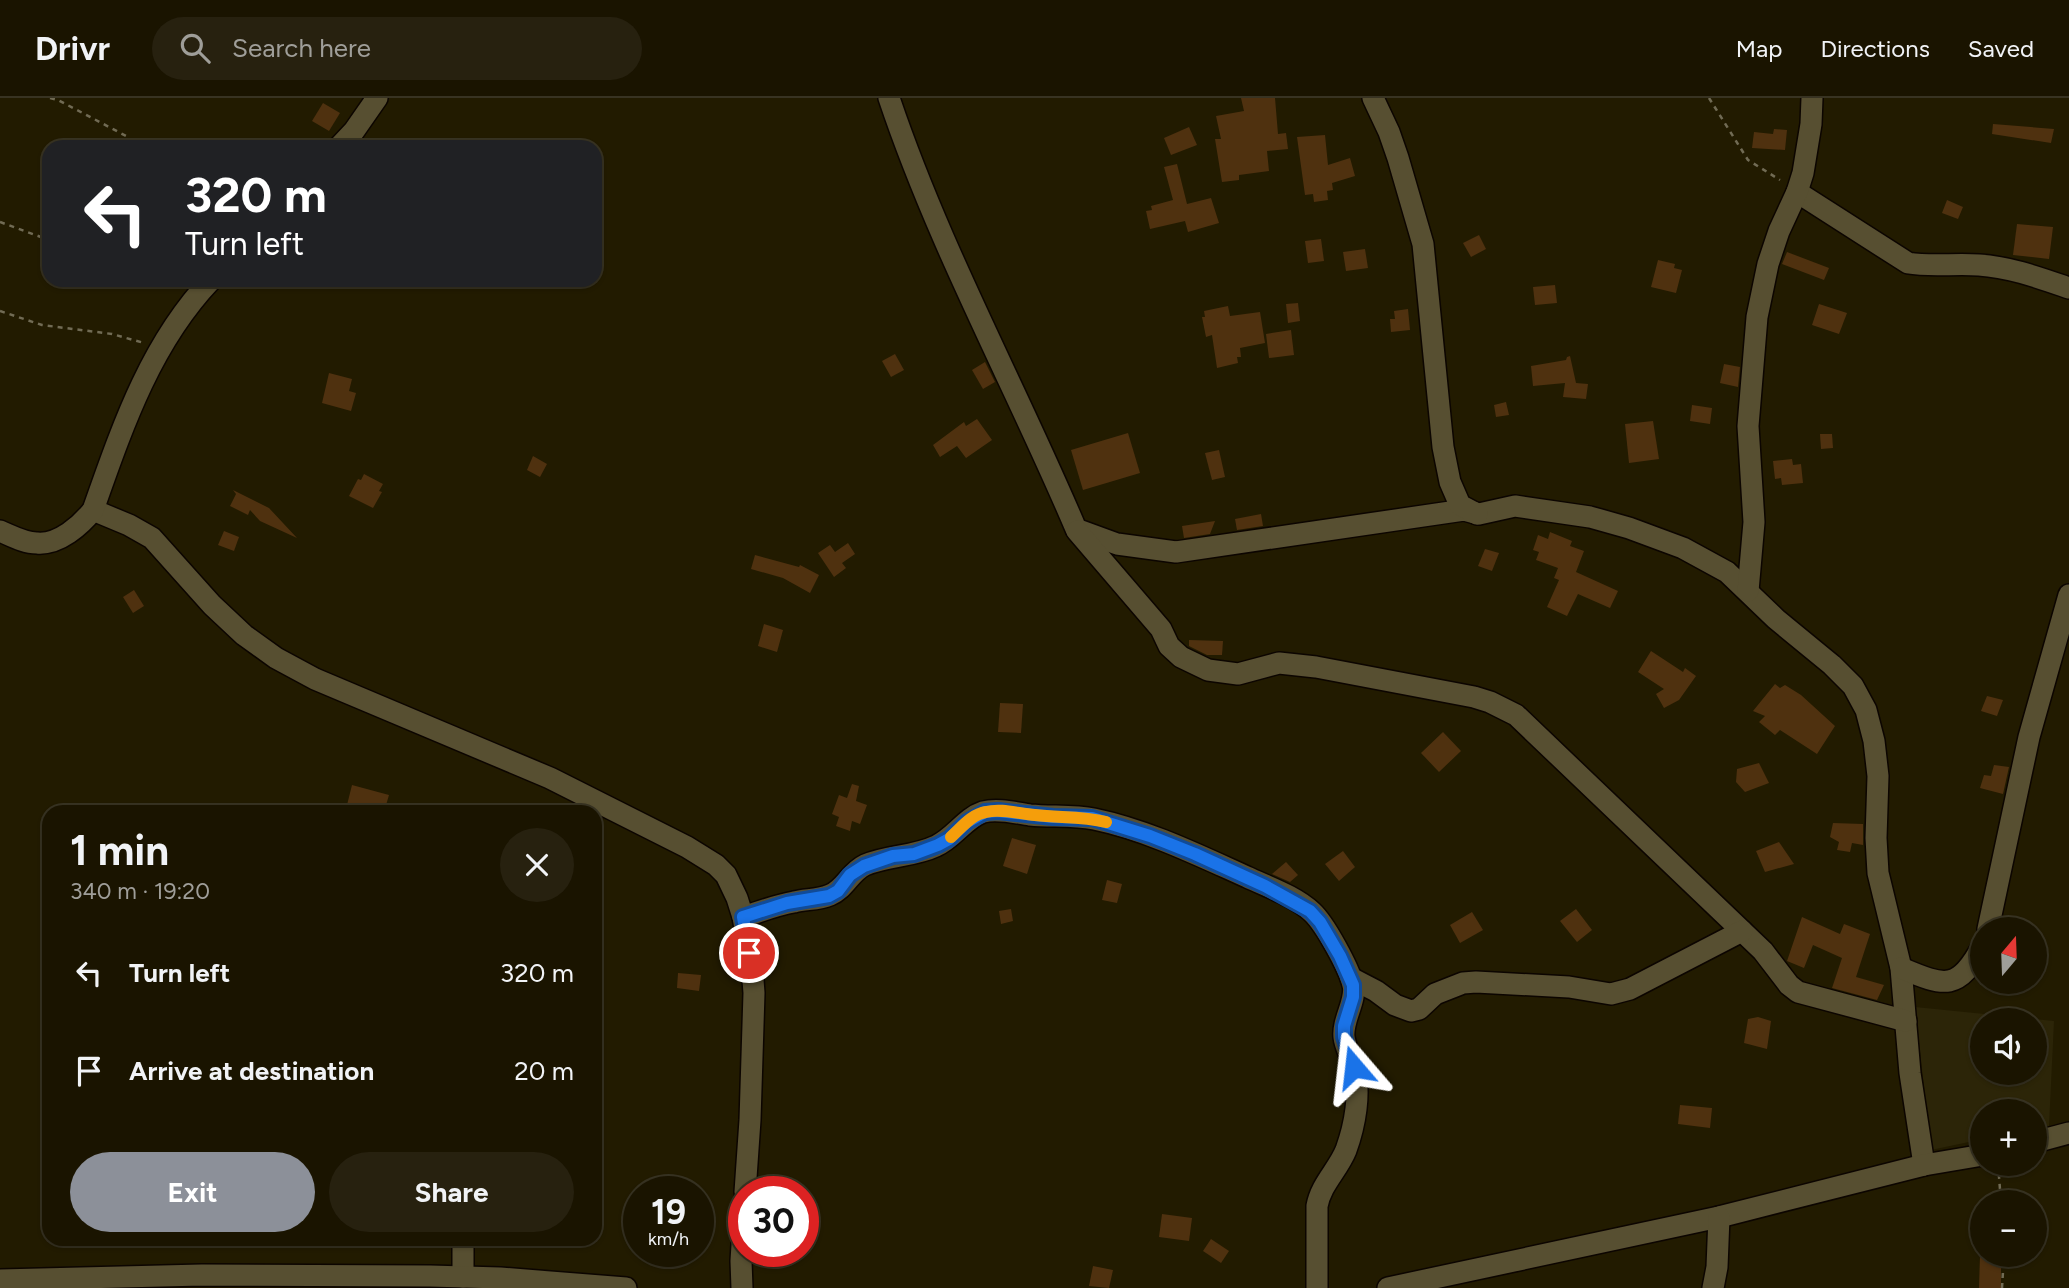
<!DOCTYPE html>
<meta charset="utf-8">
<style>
:root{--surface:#1a1400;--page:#27210f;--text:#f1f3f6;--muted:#9f9e99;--line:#383322;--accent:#8c9099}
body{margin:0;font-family:Figtree,sans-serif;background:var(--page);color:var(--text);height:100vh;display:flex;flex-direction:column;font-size:26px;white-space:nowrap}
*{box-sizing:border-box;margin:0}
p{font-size:23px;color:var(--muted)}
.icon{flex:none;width:38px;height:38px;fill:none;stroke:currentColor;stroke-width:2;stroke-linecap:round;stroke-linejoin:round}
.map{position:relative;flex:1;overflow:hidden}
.sheet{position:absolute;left:42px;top:707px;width:560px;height:441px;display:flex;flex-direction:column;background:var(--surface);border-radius:21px;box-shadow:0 2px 5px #0004,0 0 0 2px var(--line)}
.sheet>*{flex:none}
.banner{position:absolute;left:42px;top:42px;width:560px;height:147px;border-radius:21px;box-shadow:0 2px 5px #0004,0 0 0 2px var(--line);background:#202124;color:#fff;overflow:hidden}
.needle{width:46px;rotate:19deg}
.controls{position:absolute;left:1970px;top:819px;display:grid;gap:14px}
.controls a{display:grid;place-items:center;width:77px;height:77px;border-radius:50%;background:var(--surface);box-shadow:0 2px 5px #0004,0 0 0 2px var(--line);font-size:35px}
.speed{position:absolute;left:623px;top:1078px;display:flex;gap:14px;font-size:35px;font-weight:700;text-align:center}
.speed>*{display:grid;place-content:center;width:91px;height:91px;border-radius:50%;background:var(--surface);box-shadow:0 2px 5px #0004,0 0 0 2px var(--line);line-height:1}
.speed small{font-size:18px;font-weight:400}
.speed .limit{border:10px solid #d22;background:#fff;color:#111}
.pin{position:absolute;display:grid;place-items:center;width:60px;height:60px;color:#fff;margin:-30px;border:4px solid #fff;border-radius:50%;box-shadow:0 2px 7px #0007}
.me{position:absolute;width:77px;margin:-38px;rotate:343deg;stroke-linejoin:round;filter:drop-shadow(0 0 5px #0008)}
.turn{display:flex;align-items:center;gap:24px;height:147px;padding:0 28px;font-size:32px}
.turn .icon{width:91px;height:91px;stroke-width:2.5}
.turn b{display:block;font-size:49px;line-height:60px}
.round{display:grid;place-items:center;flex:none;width:74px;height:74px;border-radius:37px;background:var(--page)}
.headline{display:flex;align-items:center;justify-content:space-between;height:119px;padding:0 28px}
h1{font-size:42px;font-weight:700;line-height:52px}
.action{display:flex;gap:14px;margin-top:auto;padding:14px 28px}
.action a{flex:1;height:80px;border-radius:42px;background:var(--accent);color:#fff;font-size:28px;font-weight:700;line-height:80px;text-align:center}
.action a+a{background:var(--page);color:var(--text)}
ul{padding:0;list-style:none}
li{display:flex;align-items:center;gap:21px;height:98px;padding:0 28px}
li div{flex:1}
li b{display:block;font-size:26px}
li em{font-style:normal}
header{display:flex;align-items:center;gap:42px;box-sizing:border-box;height:98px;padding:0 35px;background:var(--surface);border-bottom:2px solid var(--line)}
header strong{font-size:33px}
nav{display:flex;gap:38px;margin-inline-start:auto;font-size:24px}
.search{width:490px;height:63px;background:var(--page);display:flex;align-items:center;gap:18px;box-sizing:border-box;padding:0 24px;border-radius:38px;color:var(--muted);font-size:26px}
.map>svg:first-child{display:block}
.built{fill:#2c2508;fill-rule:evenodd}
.building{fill:#4f310f}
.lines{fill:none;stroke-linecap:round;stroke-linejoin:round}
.minor-casing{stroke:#0c0500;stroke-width:24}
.path{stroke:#716b54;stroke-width:2.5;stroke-dasharray:5 5;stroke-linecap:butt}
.minor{stroke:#574f31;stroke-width:21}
.route-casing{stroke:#114b97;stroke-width:18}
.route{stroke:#1a73e8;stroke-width:12}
.slow{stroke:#f59e0b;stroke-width:12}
</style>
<header>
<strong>Drivr</strong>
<div class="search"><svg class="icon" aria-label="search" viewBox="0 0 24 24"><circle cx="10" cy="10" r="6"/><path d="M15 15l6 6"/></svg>Search here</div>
<nav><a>Map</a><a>Directions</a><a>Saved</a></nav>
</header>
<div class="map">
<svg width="2069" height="1190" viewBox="0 0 2069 1190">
<rect width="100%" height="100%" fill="#221b00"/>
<path class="built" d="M1915 909 2054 923 2049 1028 2035 1031V1013H1983V1041L1931 1052ZM1983 922H2035V975H1983Z"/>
<g class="building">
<polygon points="1241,0 1275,0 1278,36 1286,35 1288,51 1267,53 1269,73 1239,77 1239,82 1222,84 1215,41 1221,41 1216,18 1244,13"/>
<polygon points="323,5 340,15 329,33 312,23"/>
<polygon points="1993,26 2054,31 2051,45 1992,36"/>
<polygon points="1189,29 1197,47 1171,57 1164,40"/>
<polygon points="1774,31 1787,32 1785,52 1752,50 1754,34 1773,36"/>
<polygon points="1325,37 1328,67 1350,60 1355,78 1332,85 1333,92 1327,93 1328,102 1314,104 1313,96 1305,97 1297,39"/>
<polygon points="1177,66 1187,106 1211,100 1219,125 1188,134 1185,123 1150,131 1146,113 1152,112 1151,108 1173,102 1164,69"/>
<polygon points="1947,102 1963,109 1958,121 1942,115"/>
<polygon points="2017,126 2053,129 2049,161 2013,157"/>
<polygon points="1479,137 1486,151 1471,159 1463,145"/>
<polygon points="1321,141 1324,163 1308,165 1305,143"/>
<polygon points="1365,151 1368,170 1346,173 1343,154"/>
<polygon points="1787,154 1829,170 1824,182 1782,166"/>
<polygon points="1658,162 1675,166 1674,170 1682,172 1676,195 1651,189"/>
<polygon points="1555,187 1557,205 1535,207 1533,189"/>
<polygon points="1298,205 1300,223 1288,225 1286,206"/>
<polygon points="1819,206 1847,215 1839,236 1812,227"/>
<polygon points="1228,208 1230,218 1260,214 1265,245 1240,250 1241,259 1237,259 1238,265 1217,270 1212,237 1206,239 1202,219 1205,219 1204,213"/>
<polygon points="1408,211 1410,232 1391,234 1390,221 1395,221 1394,213"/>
<polygon points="1291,232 1294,257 1269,260 1266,236"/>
<polygon points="895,256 904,272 891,279 882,263"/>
<polygon points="1570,258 1576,285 1588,286 1586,301 1563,299 1565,285 1533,288 1531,268 1566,262 1567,259"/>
<polygon points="985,264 995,284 983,291 972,272"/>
<polygon points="1724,266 1740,269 1738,289 1720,285"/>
<polygon points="329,275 352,281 349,293 356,295 351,313 322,305"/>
<polygon points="1506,304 1509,317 1496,319 1494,307"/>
<polygon points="1692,307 1712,310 1710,326 1690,323"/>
<polygon points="977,321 992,342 966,360 957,348 940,359 933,347 964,324 966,328"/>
<polygon points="1653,323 1659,361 1629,365 1625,326"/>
<polygon points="1128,335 1140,375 1083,392 1071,352"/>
<polygon points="1820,336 1832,336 1833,350 1821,351"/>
<polygon points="1219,352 1225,379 1212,382 1205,355"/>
<polygon points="533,358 547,366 540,379 527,372"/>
<polygon points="1792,361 1793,367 1801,366 1803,385 1782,387 1781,380 1775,381 1773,363"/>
<polygon points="364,376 383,386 379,393 382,394 373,410 349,398 358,381 361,382"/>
<polygon points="233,392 269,410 297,440 260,423 250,412 248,417 230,408 236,396"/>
<polygon points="1261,416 1263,428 1237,432 1235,421"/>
<polygon points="1215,423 1210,436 1184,440 1182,428"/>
<polygon points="224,433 239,439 234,453 218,447"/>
<polygon points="1550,434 1572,443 1570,448 1584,453 1576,474 1618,493 1610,510 1578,496 1567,518 1547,509 1559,482 1554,480 1558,470 1536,462 1539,454 1533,452 1538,437 1548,441"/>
<polygon points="848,445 855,456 842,465 846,470 834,479 818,455 830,447 835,454"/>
<polygon points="1485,451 1499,455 1492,473 1478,468"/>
<polygon points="755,457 799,469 800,467 819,477 810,495 783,480 751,471"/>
<polygon points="134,492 144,508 133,515 123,499"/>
<polygon points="764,526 783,532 777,554 758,548"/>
<polygon points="1189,542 1223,543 1222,557 1207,557 1189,548"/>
<polygon points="1651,553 1683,574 1685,570 1696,578 1679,602 1664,610 1656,596 1664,591 1638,574"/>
<polygon points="1775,586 1780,590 1785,587 1801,597 1835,628 1817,656 1780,632 1775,637 1759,624 1765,618 1753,613"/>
<polygon points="1987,598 2003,602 1997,618 1981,613"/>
<polygon points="1000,605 1023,606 1021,635 998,634"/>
<polygon points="1443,634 1461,653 1439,674 1421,655"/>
<polygon points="1759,665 1769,685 1745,694 1736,684 1737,671"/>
<polygon points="1994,667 2009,669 2003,696 1980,690 1984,677 1991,678"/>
<polygon points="852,686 859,688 856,703 867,707 860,726 852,723 850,733 836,728 839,719 832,716 839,697 847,700"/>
<polygon points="352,687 389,697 384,714 358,714 346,711"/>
<polygon points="1833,725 1863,726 1863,747 1852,745 1850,754 1837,752 1839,744 1830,739"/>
<polygon points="1012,740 1036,747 1027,776 1003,768"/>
<polygon points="1779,744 1794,766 1765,774 1756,753"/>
<polygon points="1343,753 1355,769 1339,783 1325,766"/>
<polygon points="1286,764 1298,777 1290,784 1272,776"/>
<polygon points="1107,782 1122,786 1117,805 1102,802"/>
<polygon points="1011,811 1013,823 1001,826 999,813"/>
<polygon points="1576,811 1592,832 1577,844 1560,823"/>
<polygon points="1472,814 1483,832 1460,845 1450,827"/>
<polygon points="1802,819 1840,836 1844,826 1870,836 1856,879 1884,887 1877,902 1832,890 1842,860 1813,847 1804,870 1787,863"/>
<polygon points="678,875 701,877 699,893 677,890"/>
<polygon points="1758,919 1771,923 1767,951 1744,945 1748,921"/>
<polygon points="1680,1007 1712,1010 1710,1030 1678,1026"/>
<polygon points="1162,1116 1192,1120 1189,1143 1159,1139"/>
<polygon points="1211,1141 1229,1153 1221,1165 1203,1153"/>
<polygon points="1980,1157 2001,1157 2001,1190 1979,1190"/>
<polygon points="1093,1168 1113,1172 1109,1190 1089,1188"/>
</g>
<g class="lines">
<defs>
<g id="minor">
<path d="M889 0C939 149 1015 287 1076 431L1117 446 1176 454 1464 412 1479 416 1515 408 1590 419 1629 430 1683 450 1727 474 1776 521 1832 567 1853 588 1866 612 1874 643 1878 678 1876 740 1878 775 1901 870 1910 975 1924 1067"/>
<polyline points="1373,0 1389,34 1398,60 1423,146 1443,349 1450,384 1460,407 1477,416"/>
<polyline points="339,49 354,33 377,0"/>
<path d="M1797 94 1908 165C1932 169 1955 165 1979 167 2010 169 2040 180 2069 190"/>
<polyline points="93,412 129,427 152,440 212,507 244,537 276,560 315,581 550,680 687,749 716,767 726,777 737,800 743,819 752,869 754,895 750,1022 745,1094"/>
<path d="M0 433C12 438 24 445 37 445 59 447 81 427 93 412 122 330 150 246 211 182"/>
<polyline points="1077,433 1161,531 1169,548 1181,559 1208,572 1238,576 1279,565 1316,569 1474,599 1490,604 1516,617 1763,853 1789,887 1798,894 1906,923"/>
<polyline points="1748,493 1754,424 1748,328 1757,219 1768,166 1779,133 1797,94 1803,75 1811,26 1812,0"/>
<path d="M743 819C759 814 776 807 794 804 806 801 818 802 830 797 845 791 850 774 865 767 889 757 913 759 936 748 954 740 965 720 983 714 998 710 1016 715 1030 717 1051 719 1073 717 1094 721 1147 732 1198 757 1247 779 1268 789 1295 798 1312 814 1325 826 1349 870 1353 887 1357 902 1342 922 1344 939 1345 949 1351 958 1354 969 1361 995 1355 1027 1346 1052 1338 1072 1321 1086 1317 1108V1190"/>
<polyline points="1988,831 2029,639 2069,497"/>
<path d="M1901 870C1946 889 1958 893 1983 847"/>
<polyline points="1351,880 1376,893 1395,907 1411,913 1419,911 1435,896 1463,885 1476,884 1569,889 1611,896 1630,891 1742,833"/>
<polyline points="2035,1044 2069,1035"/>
<polyline points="463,1141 463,1179"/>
<polyline points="0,1182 202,1177 430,1178 500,1180 626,1190"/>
<polyline points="742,1190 741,1163 744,1115"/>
<polyline points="1388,1190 1719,1119 1924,1067 1983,1057"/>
<polyline points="1713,1190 1717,1169 1719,1119"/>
</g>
</defs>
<use href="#minor" class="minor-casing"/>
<g class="path">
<polyline points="50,0 58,2 128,39 138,49"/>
<polyline points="1709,0 1748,62 1780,82"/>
<polyline points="0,124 49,142"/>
<polyline points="0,213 42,227 112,236 144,245"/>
<polyline points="1998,1066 2001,1104"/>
<polyline points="2002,1190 2004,1157"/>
</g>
<use href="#minor" class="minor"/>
</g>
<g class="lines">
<defs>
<polyline id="route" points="749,855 743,819 787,805 829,798 838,793 850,777 864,768 893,758 914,756 938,747 949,741 967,724 985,714 998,713 1053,719 1092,720 1150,738 1195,756 1265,788 1310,813 1320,824 1340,858 1353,887 1353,899 1344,928 1344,939 1354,969"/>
</defs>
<use href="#route" class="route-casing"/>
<use href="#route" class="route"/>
<path class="slow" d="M951 739C961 730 972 716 986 714 1002 710 1019 716 1035 717 1059 720 1082 718 1106 724"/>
</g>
</svg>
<div class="controls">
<a><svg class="needle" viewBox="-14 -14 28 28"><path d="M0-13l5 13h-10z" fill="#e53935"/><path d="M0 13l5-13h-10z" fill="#9f9e99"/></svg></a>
<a><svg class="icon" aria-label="sound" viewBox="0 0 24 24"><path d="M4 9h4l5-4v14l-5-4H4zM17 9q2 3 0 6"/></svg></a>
<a>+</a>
<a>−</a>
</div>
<div class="speed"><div>19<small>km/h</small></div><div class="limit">30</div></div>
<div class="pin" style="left:749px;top:855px;background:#d93025"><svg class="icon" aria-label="arrive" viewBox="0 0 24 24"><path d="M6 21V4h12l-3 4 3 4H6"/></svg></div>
<svg class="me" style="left:1354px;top:969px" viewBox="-20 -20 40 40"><path d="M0-17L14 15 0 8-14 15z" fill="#1a73e8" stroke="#fff" stroke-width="4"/></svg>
<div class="banner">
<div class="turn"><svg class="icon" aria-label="left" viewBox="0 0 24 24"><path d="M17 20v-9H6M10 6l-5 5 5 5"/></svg><div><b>320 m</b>Turn left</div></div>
</div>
<section class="sheet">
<div class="headline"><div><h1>1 min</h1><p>340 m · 19:20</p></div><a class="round"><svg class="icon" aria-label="close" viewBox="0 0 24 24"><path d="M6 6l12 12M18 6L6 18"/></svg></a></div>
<ul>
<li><svg class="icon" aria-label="left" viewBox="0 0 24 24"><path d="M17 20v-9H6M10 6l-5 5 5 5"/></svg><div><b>Turn left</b></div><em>320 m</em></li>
<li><svg class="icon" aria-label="arrive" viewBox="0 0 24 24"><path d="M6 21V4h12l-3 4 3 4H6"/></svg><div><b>Arrive at destination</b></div><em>20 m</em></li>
</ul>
<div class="action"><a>Exit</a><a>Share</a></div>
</section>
</div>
